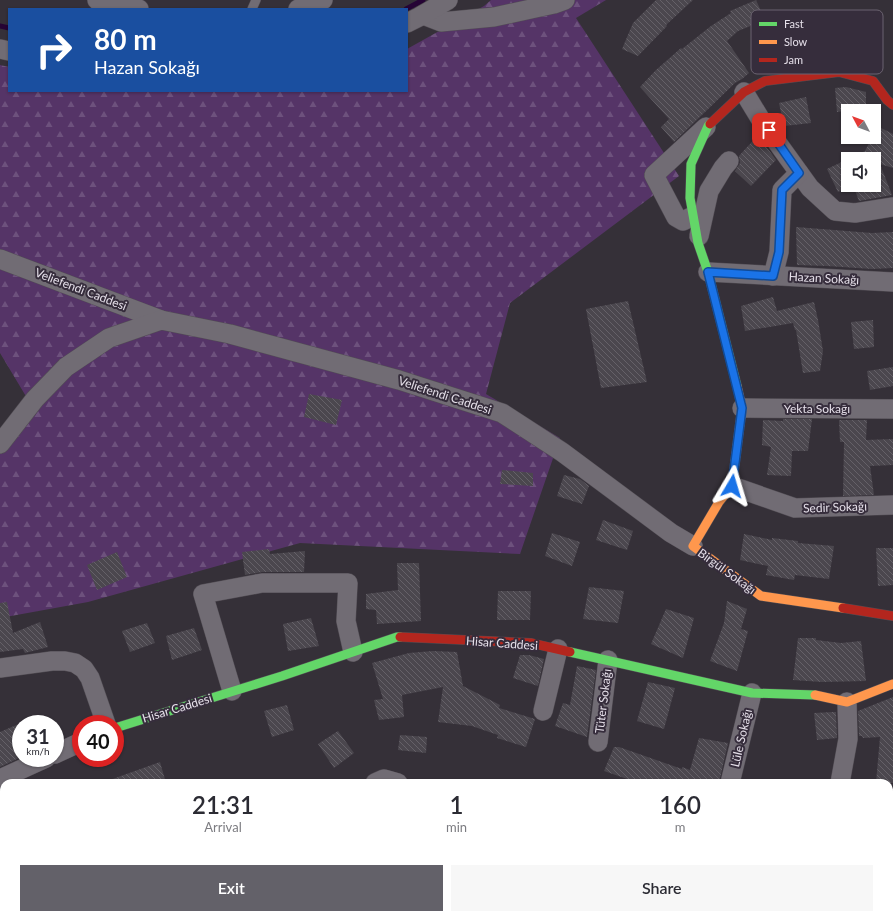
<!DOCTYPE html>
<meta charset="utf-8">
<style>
:root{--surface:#fff;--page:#f7f7f7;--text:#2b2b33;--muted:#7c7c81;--accent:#636169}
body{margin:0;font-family:Lato,sans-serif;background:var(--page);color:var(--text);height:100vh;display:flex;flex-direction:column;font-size:15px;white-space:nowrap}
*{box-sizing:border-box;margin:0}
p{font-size:13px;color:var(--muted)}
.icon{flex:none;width:22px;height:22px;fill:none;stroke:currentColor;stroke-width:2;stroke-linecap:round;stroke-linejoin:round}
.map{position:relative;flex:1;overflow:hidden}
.details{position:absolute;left:0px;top:779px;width:893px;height:140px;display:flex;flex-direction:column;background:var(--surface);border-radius:12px 12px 0 0;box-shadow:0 1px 3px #0004}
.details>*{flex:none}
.banner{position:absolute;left:8px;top:8px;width:400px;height:84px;border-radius:0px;box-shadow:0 1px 3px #0004;background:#1a4fa0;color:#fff;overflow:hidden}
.needle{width:26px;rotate:311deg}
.tools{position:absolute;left:841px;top:104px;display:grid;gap:8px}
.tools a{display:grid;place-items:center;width:40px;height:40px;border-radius:0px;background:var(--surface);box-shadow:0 1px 3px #0004;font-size:20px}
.speed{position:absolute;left:12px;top:715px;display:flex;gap:8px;font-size:20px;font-weight:700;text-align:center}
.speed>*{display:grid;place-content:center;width:52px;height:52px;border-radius:50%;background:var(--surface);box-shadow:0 1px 3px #0004;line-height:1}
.speed small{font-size:10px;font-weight:400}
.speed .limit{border:6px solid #d22;background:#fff;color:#111}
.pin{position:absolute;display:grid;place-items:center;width:34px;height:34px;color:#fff;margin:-17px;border-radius:8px;box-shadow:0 2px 6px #0006}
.me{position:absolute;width:44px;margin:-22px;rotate:7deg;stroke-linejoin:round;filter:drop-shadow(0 0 3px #0008)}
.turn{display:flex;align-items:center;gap:14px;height:84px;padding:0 20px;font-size:18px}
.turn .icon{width:52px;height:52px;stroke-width:2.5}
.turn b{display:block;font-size:28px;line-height:34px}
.eta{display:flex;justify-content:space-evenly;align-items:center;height:68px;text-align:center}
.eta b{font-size:24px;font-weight:600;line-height:28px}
.cta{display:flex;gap:8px;margin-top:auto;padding:8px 20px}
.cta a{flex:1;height:46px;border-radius:0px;background:var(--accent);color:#fff;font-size:16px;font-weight:600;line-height:46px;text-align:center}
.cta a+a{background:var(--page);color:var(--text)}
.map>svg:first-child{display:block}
.forest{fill:url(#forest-firs)}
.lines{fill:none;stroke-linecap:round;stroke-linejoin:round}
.stream{stroke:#260435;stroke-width:5}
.building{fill:url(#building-back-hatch)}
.lane-casing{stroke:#524d54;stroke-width:10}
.street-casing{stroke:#524d54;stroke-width:20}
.fast-casing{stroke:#524d54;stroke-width:10}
.slow-casing{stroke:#524d54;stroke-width:10}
.jam-casing{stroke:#524d54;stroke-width:10}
.lane{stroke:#716c74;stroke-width:9}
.street{stroke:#716c74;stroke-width:19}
.fast{stroke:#63d668;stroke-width:9}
.slow{stroke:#ff974d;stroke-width:9}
.jam{stroke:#b3261e;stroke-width:9}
.route-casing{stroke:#114b97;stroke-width:10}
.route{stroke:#1a73e8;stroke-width:7}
.labels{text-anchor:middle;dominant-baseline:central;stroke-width:4;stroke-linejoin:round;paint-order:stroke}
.street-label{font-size:12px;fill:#e6e0ea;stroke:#362d3c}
.key{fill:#362d3c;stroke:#6b6370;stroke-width:1}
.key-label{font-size:11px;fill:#e6e0ea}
</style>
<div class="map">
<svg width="893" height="919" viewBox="0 0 893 919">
<defs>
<pattern id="forest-firs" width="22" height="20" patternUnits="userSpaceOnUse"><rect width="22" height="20" fill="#553467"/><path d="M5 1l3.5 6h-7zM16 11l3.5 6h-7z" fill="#6d517d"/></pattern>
<pattern id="building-back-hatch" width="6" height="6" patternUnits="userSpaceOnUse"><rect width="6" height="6" fill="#4b474e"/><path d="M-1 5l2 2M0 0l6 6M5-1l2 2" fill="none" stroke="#656168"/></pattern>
</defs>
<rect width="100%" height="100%" fill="#353038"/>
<g class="forest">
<polygon points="491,0 606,0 576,18 679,176 510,303 486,394 560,438 520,554 300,543 88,602 0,618 0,446 33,408 0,353 0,65 9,67 9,91 407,91 407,49 484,6"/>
<polygon points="4,874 4,915 186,915 187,918 200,915 405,915 406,919 0,919 0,875"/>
</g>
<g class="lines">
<g class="stream">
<polyline points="406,9 423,0"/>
<polyline points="0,26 9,28"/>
</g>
</g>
<g class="building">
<polygon points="656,0 693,0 666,25 667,26 638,56 622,49 633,23"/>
<polygon points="756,0 765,20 738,31 727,41 749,73 742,79 735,83 674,142 661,127 669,119 640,87 656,70 681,48 682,49 711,26 731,13 730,11"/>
<polygon points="846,87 866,92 866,108 837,112 835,88"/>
<polygon points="806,97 811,123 784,126 779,103"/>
<polygon points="877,126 893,134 893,168 880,164 892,195 859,201 853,185 874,185 874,159 848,159 848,185 852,185 838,192 827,169 865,151 872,137 874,137 874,132"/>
<polygon points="758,135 776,160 751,186 735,171 740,163 739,156"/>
<polygon points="796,227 872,233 893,232 893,268 872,269 827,266 797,265"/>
<polygon points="773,297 777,311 814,302 818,320 823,351 820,371 803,373 796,330 795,330 793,323 745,331 741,306"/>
<polygon points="628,301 647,382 601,388 586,309"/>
<polygon points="873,320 874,347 854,349 851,322"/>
<polygon points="893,367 893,386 870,390 867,371"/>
<polygon points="309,394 342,400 336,425 304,417"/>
<polygon points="783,419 812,419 808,451 792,451 791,476 767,475 771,447 762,445 763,420 783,421"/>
<polygon points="839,420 867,420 866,440 893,439 893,465 870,466 874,495 843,496 844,442 840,442"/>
<polygon points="502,470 533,473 533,486 500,484"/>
<polygon points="564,475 580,479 589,486 582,504 557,496"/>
<polygon points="603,520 633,531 627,550 596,540"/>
<polygon points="552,533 580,542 572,566 545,556"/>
<polygon points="744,534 772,540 772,538 798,541 798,543 834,546 829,579 795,575 794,580 766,575 768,566 740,560"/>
<polygon points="876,548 893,548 893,585 878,586"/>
<polygon points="269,549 270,554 305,551 304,572 262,572 245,575 242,552"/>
<polygon points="117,552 127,577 97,590 87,565"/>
<polygon points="397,563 419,563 421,621 377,624 376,610 366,609 366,594 398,590"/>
<polygon points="589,587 624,591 618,623 583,619"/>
<polygon points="498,591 531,591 530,620 497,620"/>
<polygon points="727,601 747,609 741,629 748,631 737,671 710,661 724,623"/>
<polygon points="7,602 13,633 40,622 48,647 25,653 23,649 0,652 0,603"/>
<polygon points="666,609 694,618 683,658 651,644"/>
<polygon points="311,618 319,646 288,651 283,624"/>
<polygon points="147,623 155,643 130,652 122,631"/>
<polygon points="194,628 202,650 172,660 166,636"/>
<polygon points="798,638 816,638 816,640 841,643 861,641 866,681 822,682 793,680"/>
<polygon points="433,651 457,652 463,686 500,705 499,708 535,719 526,747 497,738 498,735 472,726 438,722 443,687 402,695 404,717 379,720 374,700 383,699 372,663 409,653"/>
<polygon points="520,655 529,655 544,659 538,686 513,678"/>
<polygon points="577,666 596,670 587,737 555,726 563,703 570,705"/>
<polygon points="648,682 675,688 664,729 637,721"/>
<polygon points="893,697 893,783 876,783 880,737 863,738 862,736 859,736 858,711"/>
<polygon points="287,705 294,730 272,737 264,711"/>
<polygon points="833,712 836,712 837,738 817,740 814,713"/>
<polygon points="21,723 21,757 0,767 0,732"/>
<polygon points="338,731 354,753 334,768 318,744"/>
<polygon points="400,735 427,737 426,753 398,750"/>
<polygon points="699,738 728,743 719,783 639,783 604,771 614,747 619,747 682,769 682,767 690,770"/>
<polygon points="160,762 166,783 107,783 107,781"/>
</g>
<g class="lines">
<defs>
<polyline id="lane" points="252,9 256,0"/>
<g id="street">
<polyline points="97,0 139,9"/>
<polyline points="298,9 323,0"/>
<polyline points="423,15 441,22 494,17 554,4 565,0"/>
<polyline points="407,23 419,17 448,0"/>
<polyline points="0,49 9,51"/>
<polyline points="744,92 761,120 810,188 835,211 855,213 893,207"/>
<polyline points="693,216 683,221 676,217 654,175 706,127"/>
<polyline points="699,236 709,191 723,168 729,161"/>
<polyline points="0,259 161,320"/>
<polyline points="708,272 893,282"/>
<polyline points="773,276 779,252 782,190 799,173"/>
<polyline points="742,408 893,409"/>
<polyline points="0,444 35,399 66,367 109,338 161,320 230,334 399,380 502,413 562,452 671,533 693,546"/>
<polyline points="732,486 795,508 893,505"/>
<polyline points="0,668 52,661 65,661 75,663 84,669 90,678 106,724"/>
<polyline points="232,691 203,594 262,583 348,583 346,621 353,652"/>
<polyline points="543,711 558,649"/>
<polyline points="598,742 608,660"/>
<polyline points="55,754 81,742"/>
<polyline points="0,779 46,758"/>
<polyline points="375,783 384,779 398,783"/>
<polyline points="730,783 752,693"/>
<polyline points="840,783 848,739 847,702"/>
<polyline points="494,915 499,919"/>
<polyline points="702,915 711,919"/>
<polyline points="854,915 856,919"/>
<polyline points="54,919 60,915"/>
</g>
<g id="fast">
<polyline points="710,124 708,126 691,164 690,198 698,243 708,272 737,386"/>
<polyline points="570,652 752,693 815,695"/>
<polyline points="115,728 282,676 397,637 400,637"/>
</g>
<g id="slow">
<polyline points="737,386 742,408 732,486 719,502 693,546 761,596 843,608"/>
<polyline points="815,695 847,702 893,684"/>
</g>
<g id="jam">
<polyline points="710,124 744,92 765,81 839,72 873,81 887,100 893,105"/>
<polyline points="843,608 893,616"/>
<polyline points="400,637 531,643 570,652"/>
</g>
</defs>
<use href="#lane" class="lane-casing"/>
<use href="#street" class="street-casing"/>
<use href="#fast" class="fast-casing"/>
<use href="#slow" class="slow-casing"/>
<use href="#jam" class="jam-casing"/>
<use href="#lane" class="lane"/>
<use href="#street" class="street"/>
<use href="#fast" class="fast"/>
<use href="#slow" class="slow"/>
<use href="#jam" class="jam"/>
</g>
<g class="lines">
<defs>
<polyline id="route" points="732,486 742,408 708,272 773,276 779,252 782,190 799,173 769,130"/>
</defs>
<use href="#route" class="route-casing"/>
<use href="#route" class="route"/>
</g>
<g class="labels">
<g class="street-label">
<text transform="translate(824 278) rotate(3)">Hazan Sokağı</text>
<text transform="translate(81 289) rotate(21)">Veliefendi Caddesi</text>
<text transform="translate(445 395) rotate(18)">Veliefendi Caddesi</text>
<text x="817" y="408">Yekta Sokağı</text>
<text transform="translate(835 507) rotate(-2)">Sedir Sokağı</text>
<text transform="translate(727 571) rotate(36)">Birgül Sokağı</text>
<text transform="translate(502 643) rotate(4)">Hisar Caddesi</text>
<text transform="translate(603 701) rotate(-83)">Tüter Sokağı</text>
<text transform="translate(177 708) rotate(-17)">Hisar Caddesi</text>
<text transform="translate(741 738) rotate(-77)">Lüle Sokağı</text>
</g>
</g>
<rect x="751" y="10" width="132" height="64" rx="6" class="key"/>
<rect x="759" y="22" width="18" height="4" fill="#63d668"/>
<rect x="759" y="40" width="18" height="4" fill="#ff974d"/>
<rect x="759" y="58" width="18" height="4" fill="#b3261e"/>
<g class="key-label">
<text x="784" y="28">Fast</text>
<text x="784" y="46">Slow</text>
<text x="784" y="64">Jam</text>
</g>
</svg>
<div class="tools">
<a><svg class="needle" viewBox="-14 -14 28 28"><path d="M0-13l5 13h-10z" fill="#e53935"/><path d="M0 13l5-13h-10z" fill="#7c7c81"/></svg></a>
<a><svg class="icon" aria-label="sound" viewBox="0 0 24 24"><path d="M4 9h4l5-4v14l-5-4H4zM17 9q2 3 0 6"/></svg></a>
</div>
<div class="speed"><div>31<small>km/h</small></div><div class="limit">40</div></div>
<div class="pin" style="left:769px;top:130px;background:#d93025"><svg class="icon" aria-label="arrive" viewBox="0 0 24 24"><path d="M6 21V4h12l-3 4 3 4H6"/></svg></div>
<svg class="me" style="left:732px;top:486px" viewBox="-20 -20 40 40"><path d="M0-17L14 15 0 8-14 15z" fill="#1a73e8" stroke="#fff" stroke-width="4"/></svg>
<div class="banner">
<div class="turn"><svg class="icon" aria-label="right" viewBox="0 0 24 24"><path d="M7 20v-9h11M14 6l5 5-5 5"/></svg><div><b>80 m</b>Hazan Sokağı</div></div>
</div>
<section class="details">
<div class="eta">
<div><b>21:31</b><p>Arrival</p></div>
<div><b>1</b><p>min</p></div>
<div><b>160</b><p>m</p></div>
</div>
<div class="cta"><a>Exit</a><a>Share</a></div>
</section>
</div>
